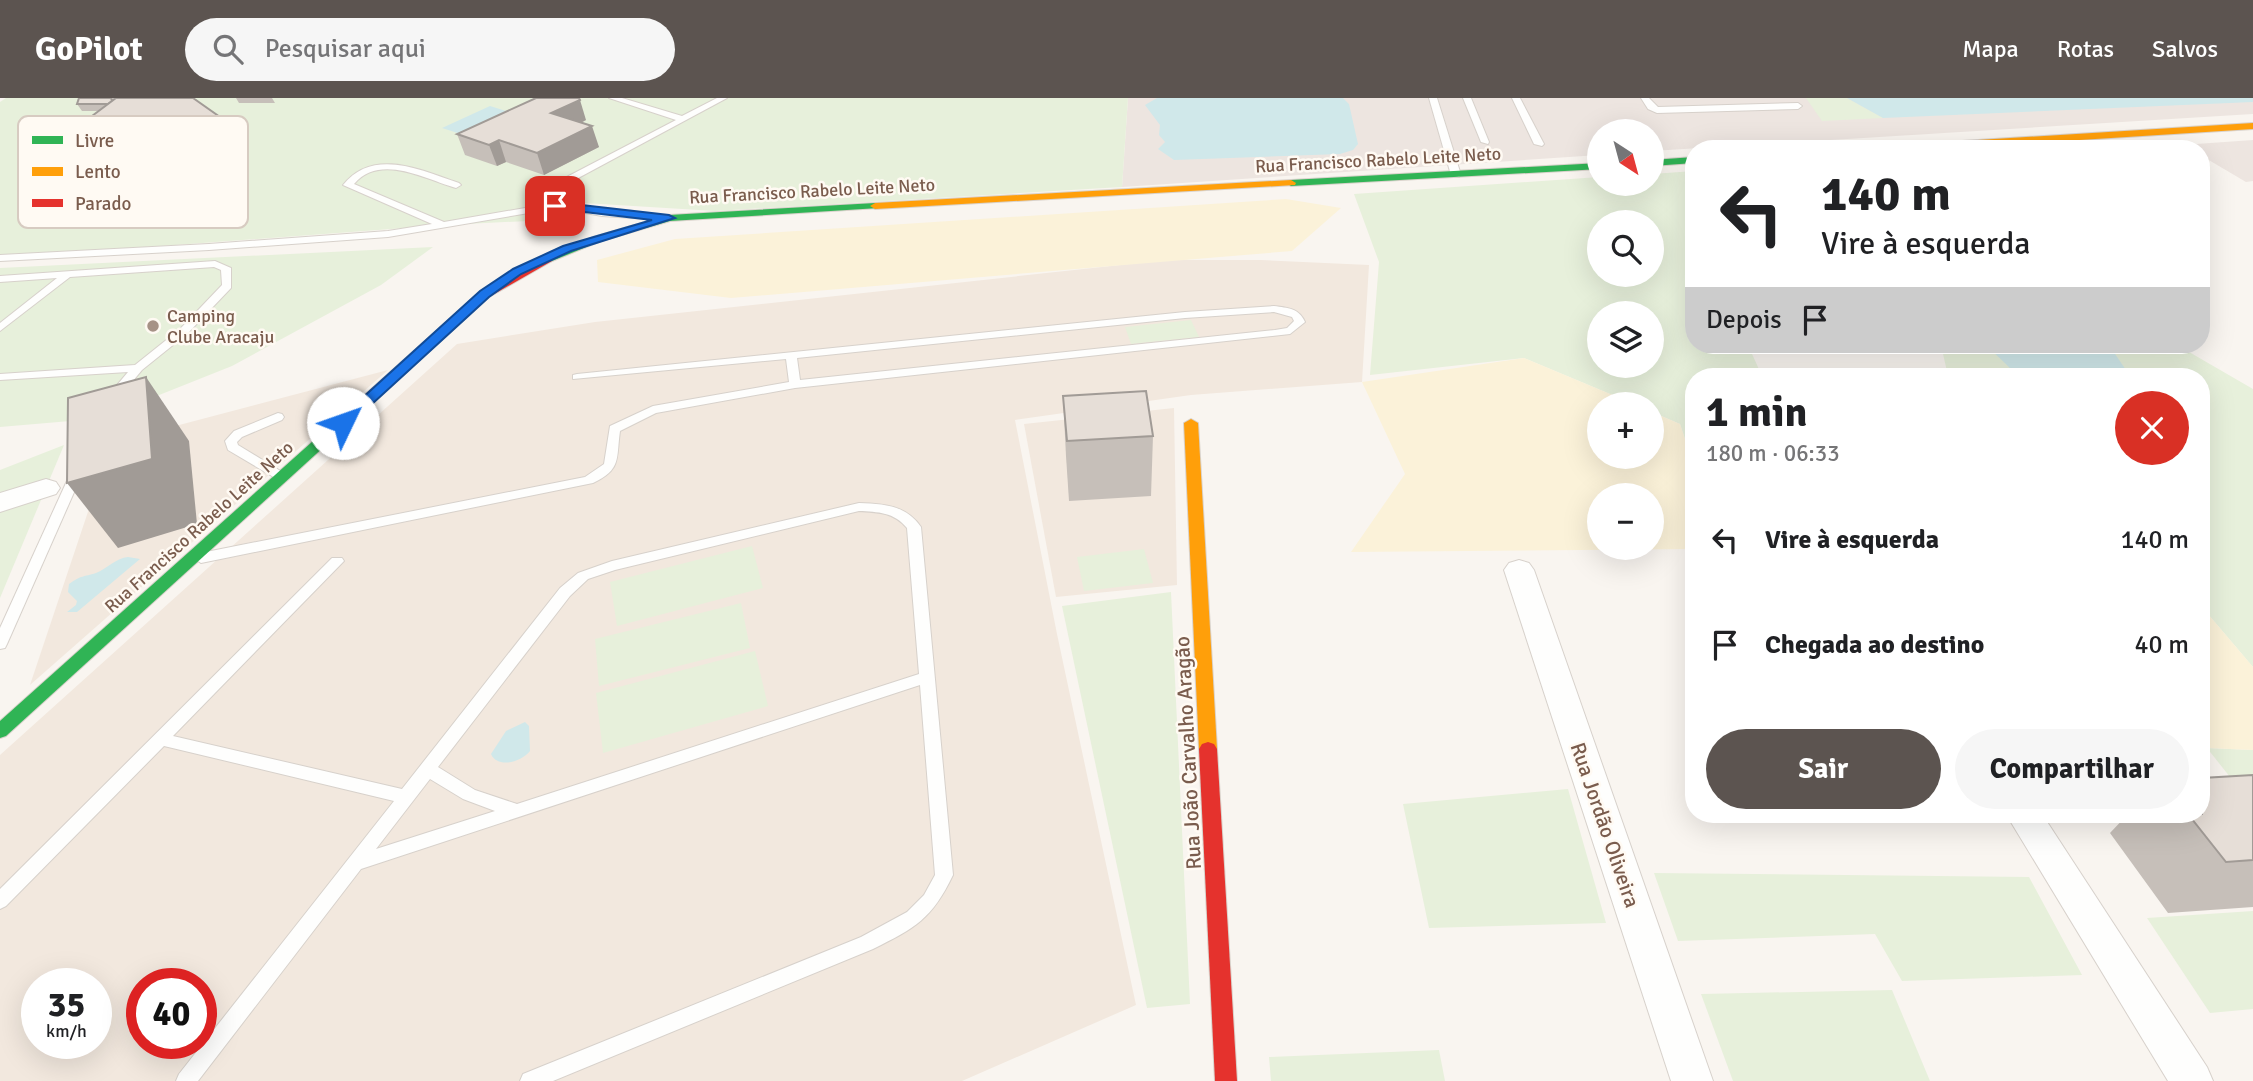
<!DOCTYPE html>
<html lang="pt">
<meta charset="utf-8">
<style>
:root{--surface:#fff;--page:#f6f6f6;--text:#202124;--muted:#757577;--accent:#5c5450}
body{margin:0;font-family:Signika,sans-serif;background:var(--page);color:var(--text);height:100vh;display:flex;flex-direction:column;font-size:26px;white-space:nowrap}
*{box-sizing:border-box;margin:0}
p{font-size:23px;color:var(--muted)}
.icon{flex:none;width:38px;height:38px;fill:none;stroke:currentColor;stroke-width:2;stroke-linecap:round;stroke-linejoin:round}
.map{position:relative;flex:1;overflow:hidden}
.sheet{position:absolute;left:1685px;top:270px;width:525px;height:455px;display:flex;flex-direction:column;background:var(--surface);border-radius:28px;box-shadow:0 7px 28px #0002}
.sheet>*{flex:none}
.top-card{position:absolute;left:1685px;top:42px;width:525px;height:214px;border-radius:28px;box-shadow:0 7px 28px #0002;background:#fff;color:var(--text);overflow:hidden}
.needle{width:46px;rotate:144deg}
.buttons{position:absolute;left:1587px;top:21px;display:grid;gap:14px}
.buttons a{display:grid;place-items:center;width:77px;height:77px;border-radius:50%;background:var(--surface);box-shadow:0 7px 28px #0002;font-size:35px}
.speed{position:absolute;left:21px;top:870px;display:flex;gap:14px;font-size:35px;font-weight:700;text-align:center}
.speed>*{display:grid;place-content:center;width:91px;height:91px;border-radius:50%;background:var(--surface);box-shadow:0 7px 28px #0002;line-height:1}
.speed small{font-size:18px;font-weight:400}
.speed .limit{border:10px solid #d22;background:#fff;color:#111}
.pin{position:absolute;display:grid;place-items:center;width:60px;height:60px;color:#fff;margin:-30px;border-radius:14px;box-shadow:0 4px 10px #0006}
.me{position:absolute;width:77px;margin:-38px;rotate:48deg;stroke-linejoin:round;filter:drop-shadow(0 0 5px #0008)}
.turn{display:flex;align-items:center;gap:24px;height:147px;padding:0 21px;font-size:32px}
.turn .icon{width:91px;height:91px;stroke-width:2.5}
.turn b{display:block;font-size:49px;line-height:60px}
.then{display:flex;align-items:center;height:66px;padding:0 21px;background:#0003;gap:14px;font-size:26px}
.round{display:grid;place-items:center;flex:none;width:74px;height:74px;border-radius:37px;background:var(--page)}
.summary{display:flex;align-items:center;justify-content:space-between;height:119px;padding:0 21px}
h1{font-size:42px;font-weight:700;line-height:52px}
.button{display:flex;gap:14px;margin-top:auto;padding:14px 21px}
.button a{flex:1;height:80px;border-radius:42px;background:var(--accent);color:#fff;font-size:28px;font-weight:700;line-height:80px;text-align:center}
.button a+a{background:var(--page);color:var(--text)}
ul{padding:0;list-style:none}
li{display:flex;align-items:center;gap:21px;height:105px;padding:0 21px}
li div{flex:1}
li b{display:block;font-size:26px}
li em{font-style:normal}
header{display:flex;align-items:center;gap:42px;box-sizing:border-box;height:98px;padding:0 35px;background:var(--accent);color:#fff}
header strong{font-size:33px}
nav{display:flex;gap:38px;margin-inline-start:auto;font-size:24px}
.search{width:490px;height:63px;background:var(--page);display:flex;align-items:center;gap:18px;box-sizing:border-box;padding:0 24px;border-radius:38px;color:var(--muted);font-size:26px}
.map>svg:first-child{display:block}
.residential{fill:#f2e8de;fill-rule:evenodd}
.industrial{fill:#ede5e0}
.green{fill:#e7f0db;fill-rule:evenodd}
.sand{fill:#fbf2d9;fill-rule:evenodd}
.water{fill:#d0e8ea}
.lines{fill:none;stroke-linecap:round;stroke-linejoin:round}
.lane-casing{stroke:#d7d1cb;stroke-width:2}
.street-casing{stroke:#d7d1cb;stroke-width:2}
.fast-casing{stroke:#d9d2cb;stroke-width:2}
.slow-casing{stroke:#d9d2cb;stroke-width:2}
.jam-casing{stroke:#d9d2cb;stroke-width:2}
.lane{fill:#fefefd;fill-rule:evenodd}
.street{fill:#fefefd;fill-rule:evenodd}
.fast{fill:#30b455;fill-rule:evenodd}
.slow{fill:#ff9f0a;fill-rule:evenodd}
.jam{fill:#e5322d;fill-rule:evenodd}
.wall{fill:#c6bfb9}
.shaded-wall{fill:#a19b96}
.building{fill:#e6ded7;stroke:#a19b96;stroke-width:2}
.route{fill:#1a73e8;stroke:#114b97;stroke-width:2}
.poi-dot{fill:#a69286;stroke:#fffaf3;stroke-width:2.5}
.labels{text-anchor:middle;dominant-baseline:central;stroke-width:5;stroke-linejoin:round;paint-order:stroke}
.far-street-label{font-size:18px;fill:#7a5c4d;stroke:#fffaf3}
.far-poi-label{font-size:18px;fill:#7a5c4d;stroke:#fffaf3;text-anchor:start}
.street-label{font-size:21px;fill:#7a5c4d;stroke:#fffaf3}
.key{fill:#fffaf3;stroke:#d7cbc1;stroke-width:2}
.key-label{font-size:19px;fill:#7a5c4d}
</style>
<header>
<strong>GoPilot</strong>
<div class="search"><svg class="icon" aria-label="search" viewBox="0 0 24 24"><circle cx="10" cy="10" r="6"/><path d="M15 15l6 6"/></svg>Pesquisar aqui</div>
<nav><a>Mapa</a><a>Rotas</a><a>Salvos</a></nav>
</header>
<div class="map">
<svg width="2253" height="983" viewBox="0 0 2253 983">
<rect width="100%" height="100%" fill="#f9f5f0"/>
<g class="residential">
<path d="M1167 162H1261L1369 167 1362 284 1191 297 1015 322 1057 536 1136 907 962 983H0V657L457 246 595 224ZM37 886H96V945H37ZM142 886H201V945H142Z"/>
<polygon points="388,272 30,587 111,345"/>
<polygon points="1174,310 1177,487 1056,499 1024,326"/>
</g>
<g class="industrial">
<polygon points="1128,0 2253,0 2253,16 1652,53 1652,33 1600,33 1599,57 1122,89"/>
<polygon points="2253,42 2253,83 2246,84 2202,58 2202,51 2189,51 2182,47"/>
</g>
<g class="green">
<polygon points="6,0 1128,0 1122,89 715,113 584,105 569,121 445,127 0,160 0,4"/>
<polygon points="1806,0 1847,0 1883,20 1822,23"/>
<path d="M1694 73V247H1748L1762 278H1694V368L1680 326 1652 314V306H1634L1524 260 1370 277 1379 164 1354 96 1599 79 1600 86H1652V76ZM1600 124H1652V177H1600ZM1600 215H1652V268H1600Z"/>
<polygon points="433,149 381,187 232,268 114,315 82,322 0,329 0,170"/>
<polygon points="1191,222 1199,239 1131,246 1125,229"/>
<polygon points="1941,247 2177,247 2253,291 2253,569 2202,509 2202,278 1948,278"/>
<polygon points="64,347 0,500 0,372"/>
<polygon points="752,448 763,490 617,528 610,484"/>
<polygon points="1144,451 1153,485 1084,493 1077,459"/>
<polygon points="1171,494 1190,906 1147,910 1062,508"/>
<polygon points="741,505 750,550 599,588 595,541"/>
<polygon points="755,553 768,608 603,655 596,595"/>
<polygon points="2207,650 2253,652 2253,708"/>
<polygon points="1568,691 1606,825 1429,830 1403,706"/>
<polygon points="1654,775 2029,779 2082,877 1902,883 1875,836 1678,843"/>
<polygon points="2253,813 2253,911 2210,915 2147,820"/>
<polygon points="1892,892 1930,983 1733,983 1701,896"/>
<polygon points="1439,952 1445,983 1271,983 1269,959"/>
</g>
<g class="sand">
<polygon points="1286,101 1341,110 1292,153 731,200 598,184 597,162 675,141"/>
<path d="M1524 260 1634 306H1600V359H1652V314L1680 326 1694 368V451L1351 454 1405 376 1362 284ZM1600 397H1652V450H1600Z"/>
<polygon points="2202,509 2253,569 2253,652 2207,650 2202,643"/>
</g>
<g class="water">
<polygon points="1157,0 1343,0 1349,6 1358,46 1353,52 1340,56 1174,62 1158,51 1165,44 1159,37 1160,27 1145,7"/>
<polygon points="1847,0 2253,0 2253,4 1883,20"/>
<polygon points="490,8 512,15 464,37 442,30"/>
<polygon points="1986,247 2109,247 2130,278 2029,278 2011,271"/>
<path d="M128 459 140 461 77 514H67L76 507 77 503 68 494 69 486C82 477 83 479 96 475 108 470 116 460 128 459Z"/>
<path d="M525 624 529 628 530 653C521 664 498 671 491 656L506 633Z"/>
</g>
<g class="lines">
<defs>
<g id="lane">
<path d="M609 0H622L682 18 717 0H727L567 86 553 96 552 101 585 110 663 117 666 118V122L602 118 558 110 388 139 209 152 0 163V157L209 146 388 133 432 126 343 87C373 49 421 72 459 85L461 87 456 90C425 81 380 55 354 86L444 124 548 106 542 102 546 93 561 82 676 22Z"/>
<polygon points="1429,0 1437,0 1461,77 1459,79 1451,77"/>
<polygon points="1463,0 1471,0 1489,44 1488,46 1481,44"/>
<polygon points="1512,0 1520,0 1544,46 1542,48 1534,46"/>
<polygon points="1641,0 1649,0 1658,9 1798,5 1802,8 1798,11 1657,15 1648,11"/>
<polygon points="215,163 231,170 231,190 188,235 142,272 117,302 109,302 107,299 128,274 0,282 0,276 135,267 180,231 222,187 221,172 214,169 70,179 0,233 0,225 57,180 0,184 0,178"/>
<path d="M1274 208C1288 210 1299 210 1305 224L1290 236 795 290 656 315 620 333C616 361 622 371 593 385L201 465 194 460 201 455 585 379 604 366 610 328 653 308 789 284 786 261 573 281V277L577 276 1185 214ZM1274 214 1292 219 1294 223 1287 230 1275 232 800 282 797 260 1185 220Z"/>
<polygon points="278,315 282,316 284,319 282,322 242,339 237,344 238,347 287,377 288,380 282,384 228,352 225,343 234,333"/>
<polygon points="77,370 83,374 7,546 5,550 0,551 0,530 71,374"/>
<path d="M859 405C884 406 906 407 921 429L953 777C932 821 915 830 873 851L553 983H520L523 976 861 839 907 814 924 797 935 777 920 587 361 771 198 983H176L179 976 394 703 164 648 6 808 0 811V791L332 460H342L344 463 173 638 402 691 560 490 578 475 612 463ZM859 413C878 414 894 414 907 430L919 576 517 706 475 692 438 669 570 498 588 481 615 472ZM430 681 463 701 495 713 376 751Z"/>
</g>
<g id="street">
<polygon points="46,381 56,384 60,390 56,396 0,414 0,395"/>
<polygon points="1519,462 1529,465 1534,472 1713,983 1671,983 1504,472 1509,465"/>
<polygon points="2006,716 2042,716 2207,969 2213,983 2168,983"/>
</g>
<g id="fast">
<polygon points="1694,59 1694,65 1652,68 1652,62"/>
<polygon points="1600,65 1600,71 1291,88 1286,85 1291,82"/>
<polygon points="875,105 880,108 879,110 670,123 601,143 552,163 548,164 542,161 593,139 669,117"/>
<polygon points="365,300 372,304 370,307 6,638 0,640 0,623 360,301"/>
</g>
<g id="slow">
<polygon points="2253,25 2253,31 1935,51 1877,51 1882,48"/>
<polygon points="1291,82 1296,85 1295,87 875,111 870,108 875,105"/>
<polygon points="1191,321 1198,325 1217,651 1214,656 1208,658 1202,656 1199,651 1184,325"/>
</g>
<g id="jam">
<polygon points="548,158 552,159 552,163 489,199 370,307 360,307 360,301 481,193"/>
<polygon points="1208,644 1214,646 1217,651 1237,983 1215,983 1199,651 1202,646"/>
</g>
</defs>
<use href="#lane" class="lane-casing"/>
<use href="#street" class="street-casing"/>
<use href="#fast" class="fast-casing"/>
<use href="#slow" class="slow-casing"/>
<use href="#jam" class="jam-casing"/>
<use href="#lane" class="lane"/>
<use href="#street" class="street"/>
<use href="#fast" class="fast"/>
<use href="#slow" class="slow"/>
<use href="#jam" class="jam"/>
</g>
<g class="wall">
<polygon points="79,0 114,0 114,1 227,24 238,44 223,54 197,55 160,66 133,67 128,63 110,69 60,71 48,51 99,13 82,13 77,6"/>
<polygon points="236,0 272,0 275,5 239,5"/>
<polygon points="586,22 581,25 599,49 544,77 506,64 497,68 465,57 457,36"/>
<polygon points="1063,298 1153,338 1151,398 1069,403 1066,358"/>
<polygon points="2253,677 2253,809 2168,815 2110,735 2128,716 2202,716"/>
</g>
<g class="shaded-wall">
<polygon points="580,2 586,22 558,36 551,15"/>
<polygon points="227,24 238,44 223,54 212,34"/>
<polygon points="592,28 599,49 544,77 537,55"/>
<polygon points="186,35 197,55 160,66 148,46"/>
<polygon points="499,42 506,64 497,68 489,47"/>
<polygon points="117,43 128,63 110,69 98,49"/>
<polygon points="146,279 189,343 197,426 118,450 67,385"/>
</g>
<g class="building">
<polygon points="79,0 111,0 112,3 108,6 77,6"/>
<polygon points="116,0 193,0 227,24 212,34 186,35 148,46 121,47 117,43 98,49 48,51"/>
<polygon points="536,0 579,0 580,2 551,15 592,28 537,55 499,42 489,47 457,36"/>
<polygon points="146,279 152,361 67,385 68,300"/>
<polygon points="1146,293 1153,338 1067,343 1063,298"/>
<polygon points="2253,677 2253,762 2226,764 2188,716 2202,716 2202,680"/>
</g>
<polygon class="route" points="555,104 669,117 675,120 571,153 521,176 489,199 348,328 338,328 338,322 480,193 513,171 563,148 652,122 551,110 549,108"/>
<circle class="poi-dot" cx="153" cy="228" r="7"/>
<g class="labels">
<g class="far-street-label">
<text transform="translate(1378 62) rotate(-3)">Rua Francisco Rabelo Leite Neto</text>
<text transform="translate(812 93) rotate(-3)">Rua Francisco Rabelo Leite Neto</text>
<text transform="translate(199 429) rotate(-42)">Rua Francisco Rabelo Leite Neto</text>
</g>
<g class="far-poi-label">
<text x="167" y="218">Camping<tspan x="167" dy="21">Clube Aracaju</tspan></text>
</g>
<g class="street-label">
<text transform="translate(1188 655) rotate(-93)">Rua João Carvalho Aragão</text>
<text transform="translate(1605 727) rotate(71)">Rua Jordão Oliveira</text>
</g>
</g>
<rect x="18" y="18" width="230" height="112" rx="10" class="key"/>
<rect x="32" y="38" width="31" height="8" fill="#30b455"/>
<rect x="32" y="69" width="31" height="9" fill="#ff9f0a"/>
<rect x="32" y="101" width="31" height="8" fill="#e5322d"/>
<g class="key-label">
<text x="75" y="49">Livre</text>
<text x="75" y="80">Lento</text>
<text x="75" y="112">Parado</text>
</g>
</svg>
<div class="buttons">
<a><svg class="needle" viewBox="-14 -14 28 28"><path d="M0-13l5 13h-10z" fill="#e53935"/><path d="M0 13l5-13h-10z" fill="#757577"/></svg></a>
<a><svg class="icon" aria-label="search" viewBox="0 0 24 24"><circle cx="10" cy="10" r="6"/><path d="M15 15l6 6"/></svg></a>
<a><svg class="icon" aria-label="layers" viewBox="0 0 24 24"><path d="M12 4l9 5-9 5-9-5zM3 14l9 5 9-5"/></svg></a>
<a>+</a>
<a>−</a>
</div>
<div class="speed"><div>35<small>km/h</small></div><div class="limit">40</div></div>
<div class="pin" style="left:555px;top:108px;background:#d93025"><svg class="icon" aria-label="arrive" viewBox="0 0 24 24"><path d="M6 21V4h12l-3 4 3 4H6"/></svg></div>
<svg class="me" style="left:343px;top:325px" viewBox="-20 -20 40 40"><circle r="19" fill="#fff"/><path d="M0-13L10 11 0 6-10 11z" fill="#1a73e8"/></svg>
<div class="top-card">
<div class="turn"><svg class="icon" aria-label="left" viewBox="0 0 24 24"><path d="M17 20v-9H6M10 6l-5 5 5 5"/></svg><div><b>140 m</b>Vire à esquerda</div></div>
<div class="then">Depois<svg class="icon" aria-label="arrive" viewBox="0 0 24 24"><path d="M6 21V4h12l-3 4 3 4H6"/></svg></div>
</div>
<section class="sheet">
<div class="summary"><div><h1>1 min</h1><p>180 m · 06:33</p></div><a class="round" style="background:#d93025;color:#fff"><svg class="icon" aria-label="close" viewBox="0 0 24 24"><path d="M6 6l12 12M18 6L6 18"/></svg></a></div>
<ul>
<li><svg class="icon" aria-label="left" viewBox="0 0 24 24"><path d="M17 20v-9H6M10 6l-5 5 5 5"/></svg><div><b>Vire à esquerda</b></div><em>140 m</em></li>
<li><svg class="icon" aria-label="arrive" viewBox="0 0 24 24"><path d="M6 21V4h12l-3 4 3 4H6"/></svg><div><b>Chegada ao destino</b></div><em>40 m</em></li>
</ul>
<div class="button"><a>Sair</a><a>Compartilhar</a></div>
</section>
</div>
